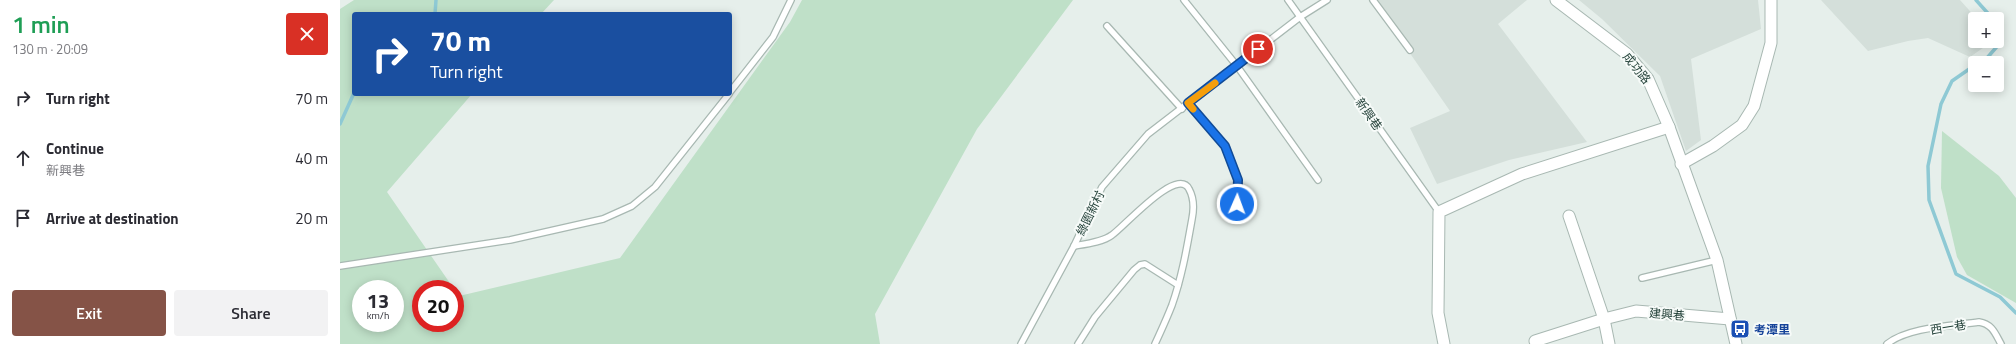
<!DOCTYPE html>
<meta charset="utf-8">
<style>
:root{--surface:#fff;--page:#f2f2f3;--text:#2b2b33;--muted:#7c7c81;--accent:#855347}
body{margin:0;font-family:"Titillium Web","Noto Sans TC",sans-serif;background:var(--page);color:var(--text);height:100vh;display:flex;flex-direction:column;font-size:15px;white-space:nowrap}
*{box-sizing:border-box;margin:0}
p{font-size:13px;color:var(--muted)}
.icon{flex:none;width:22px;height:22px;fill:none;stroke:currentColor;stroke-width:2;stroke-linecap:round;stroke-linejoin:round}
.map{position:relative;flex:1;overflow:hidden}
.drawer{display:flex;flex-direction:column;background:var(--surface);width:340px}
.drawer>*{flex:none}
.top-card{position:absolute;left:12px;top:12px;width:380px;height:84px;border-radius:4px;box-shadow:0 2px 10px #0003;background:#1a4fa0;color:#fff;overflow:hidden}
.tools{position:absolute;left:1628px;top:12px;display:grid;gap:8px}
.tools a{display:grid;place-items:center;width:36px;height:36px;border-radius:4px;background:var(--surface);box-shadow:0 2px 10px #0003;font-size:20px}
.speed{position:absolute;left:12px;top:280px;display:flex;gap:8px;font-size:20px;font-weight:700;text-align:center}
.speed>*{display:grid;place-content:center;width:52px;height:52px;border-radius:50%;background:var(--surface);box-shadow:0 2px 10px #0003;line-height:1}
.speed small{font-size:10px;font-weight:400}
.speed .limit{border:6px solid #d22;background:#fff;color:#111}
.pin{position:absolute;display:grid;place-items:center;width:34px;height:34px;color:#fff;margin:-17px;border:2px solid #fff;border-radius:50%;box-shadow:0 1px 4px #0007}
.me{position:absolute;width:44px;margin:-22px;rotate:2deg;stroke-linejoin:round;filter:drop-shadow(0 0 3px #0008)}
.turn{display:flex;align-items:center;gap:14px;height:84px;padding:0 12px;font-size:18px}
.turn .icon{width:52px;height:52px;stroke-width:2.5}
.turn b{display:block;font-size:28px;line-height:34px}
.round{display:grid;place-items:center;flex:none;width:42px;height:42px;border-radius:4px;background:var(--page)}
.summary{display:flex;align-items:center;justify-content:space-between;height:68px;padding:0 12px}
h1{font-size:24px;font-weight:600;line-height:30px;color:#1e9e55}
.action{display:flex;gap:8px;margin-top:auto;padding:8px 12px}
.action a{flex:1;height:46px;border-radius:4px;background:var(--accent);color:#fff;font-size:16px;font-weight:600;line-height:46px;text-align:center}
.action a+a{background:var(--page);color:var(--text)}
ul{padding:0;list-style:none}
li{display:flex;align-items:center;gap:12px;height:60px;padding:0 12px}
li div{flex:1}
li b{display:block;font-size:15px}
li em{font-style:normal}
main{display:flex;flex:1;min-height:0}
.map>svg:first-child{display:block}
.built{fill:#d4dfda}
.green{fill:#bfe0c8;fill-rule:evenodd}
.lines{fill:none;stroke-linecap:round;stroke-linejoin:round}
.stream{stroke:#8ec9d4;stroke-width:3.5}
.service-casing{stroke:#a8b8b2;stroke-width:8}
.minor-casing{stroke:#a8b8b2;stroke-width:13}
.service{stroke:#fff;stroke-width:5.5}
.minor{stroke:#fff;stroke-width:11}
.route-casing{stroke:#114b97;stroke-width:10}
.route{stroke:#1a73e8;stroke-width:7}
.slow{stroke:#f59e0b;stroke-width:7}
.labels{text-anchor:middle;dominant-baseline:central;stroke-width:4;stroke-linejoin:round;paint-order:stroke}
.street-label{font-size:12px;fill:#24423a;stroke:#f7fbf9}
.transit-label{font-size:12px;font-weight:bold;fill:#164399;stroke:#f7fbf9;text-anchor:start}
</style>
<main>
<section class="drawer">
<div class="summary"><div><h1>1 min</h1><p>130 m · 20:09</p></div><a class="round" style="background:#d93025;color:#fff"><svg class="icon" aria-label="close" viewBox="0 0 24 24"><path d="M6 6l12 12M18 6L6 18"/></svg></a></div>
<ul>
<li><svg class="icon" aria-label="right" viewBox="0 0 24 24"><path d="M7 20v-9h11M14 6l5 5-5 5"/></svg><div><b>Turn right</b></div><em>70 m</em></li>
<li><svg class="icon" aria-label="ahead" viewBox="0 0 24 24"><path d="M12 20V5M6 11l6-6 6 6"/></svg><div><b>Continue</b><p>新興巷</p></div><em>40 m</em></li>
<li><svg class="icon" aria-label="arrive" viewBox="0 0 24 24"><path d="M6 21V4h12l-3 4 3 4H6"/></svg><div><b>Arrive at destination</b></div><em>20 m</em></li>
</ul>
<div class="action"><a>Exit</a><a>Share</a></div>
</section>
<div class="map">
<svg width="1676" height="344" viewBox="0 0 1676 344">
<rect width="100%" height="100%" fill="#e6efeb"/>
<g class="built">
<polygon points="1033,0 1187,0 1158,24 1247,142 1169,160 1097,184 1070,128 1110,111"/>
<polygon points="1239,0 1418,0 1421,29 1351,59 1361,140 1346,151 1320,76 1262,19"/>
<polygon points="1481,0 1620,0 1637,19 1635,19 1635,41 1649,41 1650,43 1630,57 1588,38 1568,41 1528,51"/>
</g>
<g class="green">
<path d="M14 0H214L201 14H14V94H132L47 192 114 289H81V323H115V290L119 296 280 258 450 22 462 0H733L637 129 535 314 540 344H0V9ZM21 289H55V323H21Z"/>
<polygon points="1602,131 1659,176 1676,198 1676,303 1627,275 1617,257 1601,188"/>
</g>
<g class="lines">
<g class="stream">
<polyline points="1636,0 1653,19"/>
<polyline points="95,14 96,0"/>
<polyline points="1638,63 1647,58 1660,43 1657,24"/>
<polyline points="1635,65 1612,81 1601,104 1588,166 1589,200 1616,274 1660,297 1676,313"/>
<polyline points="0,124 14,93"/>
</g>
<defs>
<g id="service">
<polyline points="844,0 897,66 978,180"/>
<polyline points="948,0 1099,212"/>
<polyline points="1033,0 1070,50"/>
<polyline points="767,26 842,109"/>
<polyline points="390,92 433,37 451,0"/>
<polyline points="848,103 885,146 898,180 895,218"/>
<path d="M734 246C746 244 763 242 772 235 784 227 837 166 849 189 854 198 854 209 852 219 847 247 842 277 832 305 827 318 821 331 815 344"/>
<polyline points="0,266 170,240 263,219 292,206 315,187 389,94"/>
<polyline points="1302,278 1377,260"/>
<polyline points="681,344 734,246 762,187 808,134 960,17 987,0"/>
<polyline points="738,344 755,317 794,270 800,265 805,264 838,285"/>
<path d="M1547 344C1568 327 1612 326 1639 322 1652 324 1655 333 1661 344"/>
</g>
<g id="minor">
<polyline points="1216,0 1287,54 1308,79 1329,127 1377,260 1396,344"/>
<polyline points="1341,164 1373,146 1402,125 1414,106 1431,43 1431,0"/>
<polyline points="1229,216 1264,319 1269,344"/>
<polyline points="1195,341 1264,319 1296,311 1390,319"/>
<polyline points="1104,344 1098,313 1099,212 1182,174 1329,127"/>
</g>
</defs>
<use href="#service" class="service-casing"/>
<use href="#minor" class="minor-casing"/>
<use href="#service" class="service"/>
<use href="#minor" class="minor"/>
</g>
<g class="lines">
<defs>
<polyline id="route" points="897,204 898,180 885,146 848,103 918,49"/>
</defs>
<use href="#route" class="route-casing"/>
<use href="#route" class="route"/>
<polyline class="slow" points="853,109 848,103 875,83"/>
</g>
<defs>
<symbol id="bus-square" viewBox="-11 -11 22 22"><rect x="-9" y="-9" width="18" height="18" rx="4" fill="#1a4fb4" stroke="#f7fbf9"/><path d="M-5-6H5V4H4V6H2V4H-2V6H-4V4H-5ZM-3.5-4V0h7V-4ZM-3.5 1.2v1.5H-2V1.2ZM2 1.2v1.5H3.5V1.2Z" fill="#fff"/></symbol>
</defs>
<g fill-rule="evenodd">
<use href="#bus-square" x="1389" y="318" width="22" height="22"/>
</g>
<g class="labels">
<g class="street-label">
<text transform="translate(1297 68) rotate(51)">成功路</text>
<text transform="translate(1029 114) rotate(55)">新興巷</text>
<text transform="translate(750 213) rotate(-64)">綠園新村</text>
<text transform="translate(1327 314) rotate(5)">建興巷</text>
<text transform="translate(1608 327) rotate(-9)">西一巷</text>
</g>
<g class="transit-label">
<text x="1414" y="329">考潭里</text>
</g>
</g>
</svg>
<div class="tools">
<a>+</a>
<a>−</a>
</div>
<div class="speed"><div>13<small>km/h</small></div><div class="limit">20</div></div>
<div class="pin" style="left:918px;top:49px;background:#d93025"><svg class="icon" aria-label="arrive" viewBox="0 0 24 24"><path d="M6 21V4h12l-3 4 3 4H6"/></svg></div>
<svg class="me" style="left:897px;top:204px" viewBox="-20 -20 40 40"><circle r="17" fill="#1a73e8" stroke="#fff" stroke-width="3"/><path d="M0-11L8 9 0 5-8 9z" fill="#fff"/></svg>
<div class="top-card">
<div class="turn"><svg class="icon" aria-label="right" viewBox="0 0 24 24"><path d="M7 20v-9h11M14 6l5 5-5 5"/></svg><div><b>70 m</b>Turn right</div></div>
</div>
</div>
</main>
